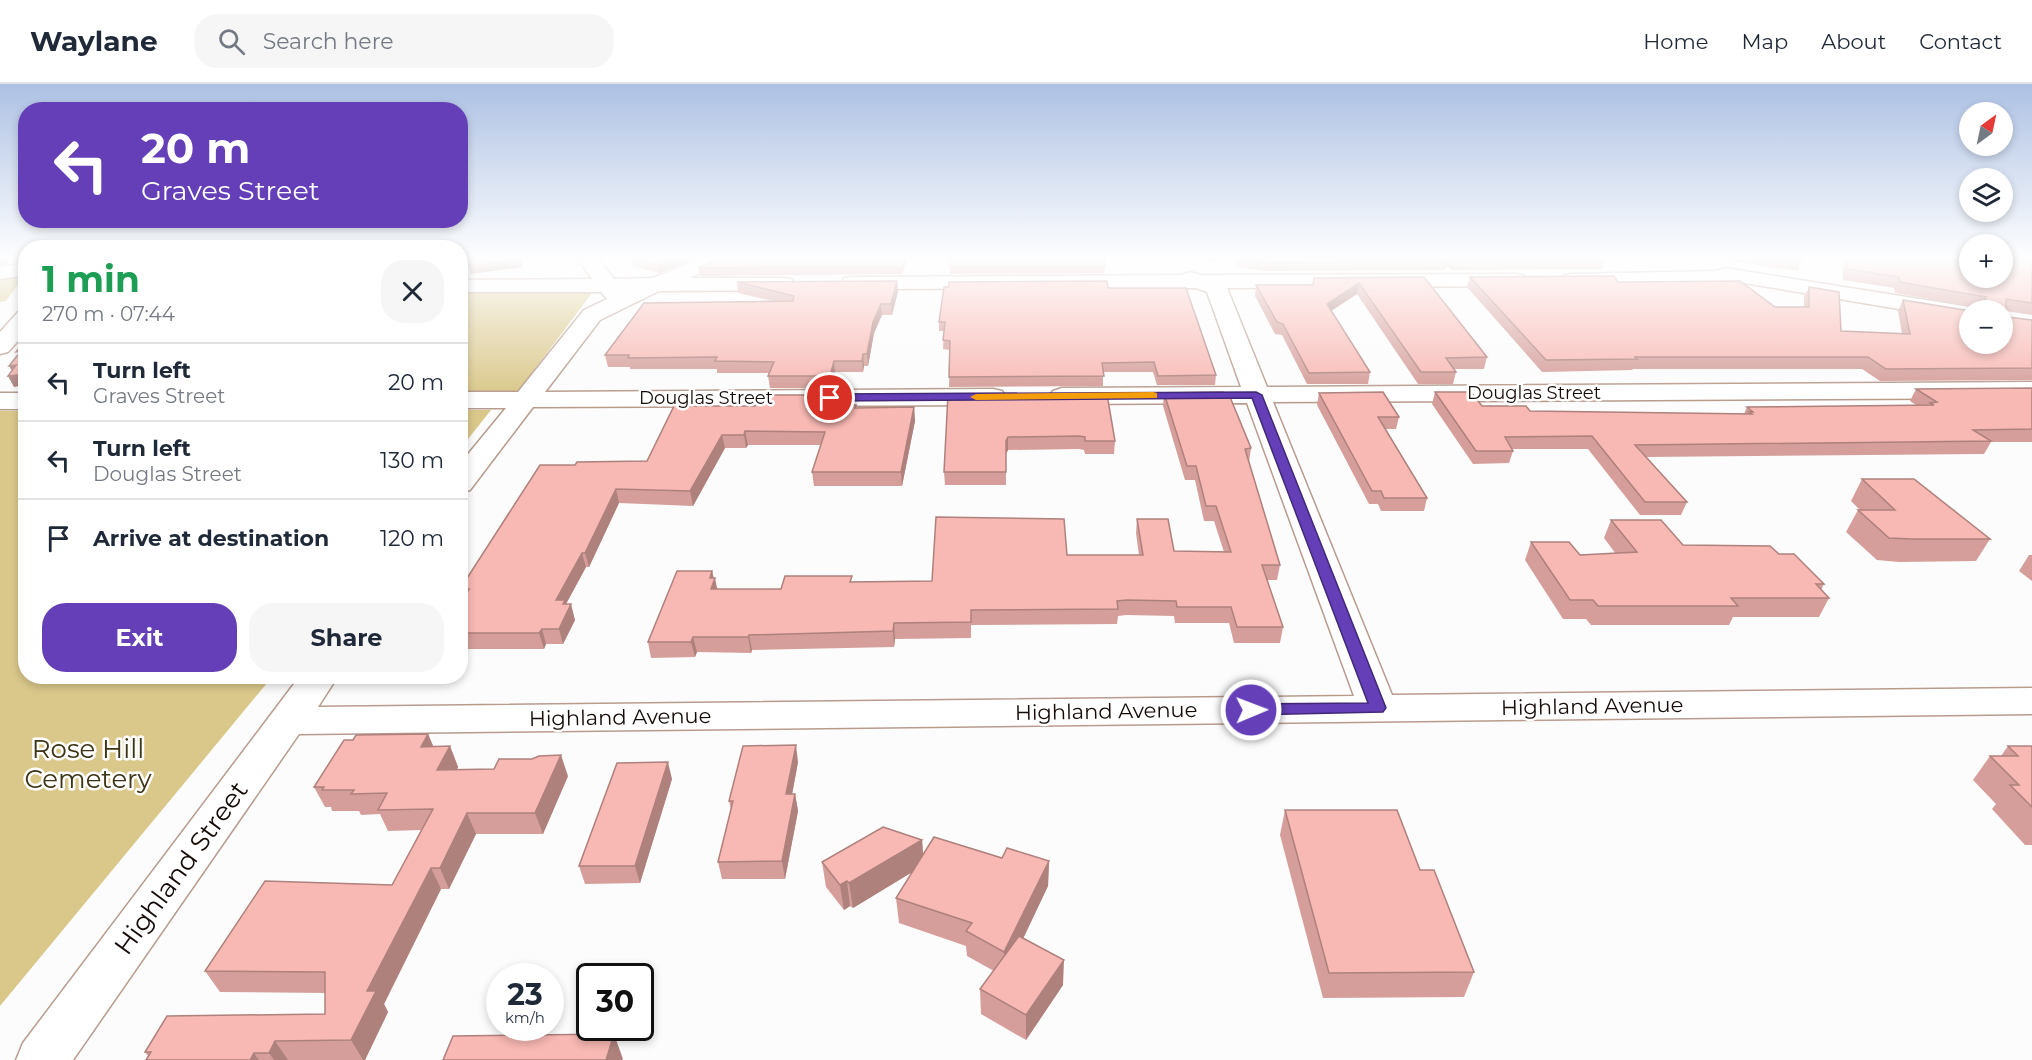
<!DOCTYPE html>
<meta charset="utf-8">
<style>
:root{--surface:#fff;--page:#f6f6f7;--text:#1f2937;--muted:#747a83;--line:#e0e1e3;--accent:#643fb7}
body{margin:0;font-family:Montserrat,sans-serif;background:var(--page);color:var(--text);height:100vh;display:flex;flex-direction:column;font-size:22px;white-space:nowrap}
*{box-sizing:border-box;margin:0}
p{font-size:20px;color:var(--muted)}
.icon{flex:none;width:33px;height:33px;fill:none;stroke:currentColor;stroke-width:2;stroke-linecap:round;stroke-linejoin:round}
.map{position:relative;flex:1;overflow:hidden}
.drawer{position:absolute;left:18px;top:156px;width:450px;height:444px;display:flex;flex-direction:column;background:var(--surface);border-radius:24px;box-shadow:0 3px 9px #0003}
.drawer>*{flex:none}
.hud{position:absolute;left:18px;top:18px;width:450px;height:126px;border-radius:24px;box-shadow:0 3px 9px #0003;background:#643fb7;color:#fff;overflow:hidden}
.needle{width:39px;rotate:33deg}
.controls{position:absolute;left:1959px;top:18px;display:grid;gap:12px}
.controls a{display:grid;place-items:center;width:54px;height:54px;border-radius:50%;background:var(--surface);box-shadow:0 3px 9px #0003;font-size:30px}
.speed{position:absolute;left:486px;top:879px;display:flex;gap:12px;font-size:30px;font-weight:700;text-align:center}
.speed>*{display:grid;place-content:center;width:78px;height:78px;border-radius:50%;background:var(--surface);box-shadow:0 3px 9px #0003;line-height:1}
.speed small{font-size:15px;font-weight:400}
.speed .limit{border:3px solid #111;border-radius:9px;background:#fff;color:#111}
.pin{position:absolute;display:grid;place-items:center;width:51px;height:51px;color:#fff;margin:-26px;border:3px solid #fff;border-radius:50%;box-shadow:0 2px 6px #0007}
.me{position:absolute;width:66px;margin:-33px;rotate:89deg;stroke-linejoin:round;filter:drop-shadow(0 0 4px #0008)}
.turn{display:flex;align-items:center;gap:21px;height:126px;padding:0 24px;font-size:27px}
.turn .icon{width:78px;height:78px;stroke-width:2.5}
.turn b{display:block;font-size:42px;line-height:51px}
.round{display:grid;place-items:center;flex:none;width:63px;height:63px;border-radius:24px;background:var(--page)}
.headline{display:flex;align-items:center;justify-content:space-between;height:102px;padding:0 24px}
h1{font-size:36px;font-weight:700;line-height:45px;color:#1e9e55}
.button{display:flex;gap:12px;margin-top:auto;padding:12px 24px}
.button a{flex:1;height:69px;border-radius:24px;background:var(--accent);color:#fff;font-size:24px;font-weight:700;line-height:69px;text-align:center}
.button a+a{background:var(--page);color:var(--text)}
ul{padding:0;list-style:none}
li{display:flex;align-items:center;gap:18px;height:78px;padding:0 24px;border-top:2px solid var(--line)}
li div{flex:1}
li b{display:block;font-size:22px}
li em{font-style:normal}
header{display:flex;align-items:center;gap:36px;box-sizing:border-box;height:84px;padding:0 30px;background:var(--surface);border-bottom:2px solid var(--line)}
header strong{font-size:28px}
nav{display:flex;gap:33px;margin-inline-start:auto;font-size:21px}
.search{width:420px;height:54px;background:var(--page);display:flex;align-items:center;gap:15px;box-sizing:border-box;padding:0 21px;border-radius:24px;color:var(--muted);font-size:22px}
.map>svg:first-child{display:block}
.green{fill:#dac88b}
.lines{fill:none;stroke-linecap:round;stroke-linejoin:round}
.street-casing{stroke:#b89b8d;stroke-width:3}
.street{fill:#fff;fill-rule:evenodd}
.wall{fill:#d59e9a}
.shaded-wall{fill:#ae817d}
.building{fill:#f8b8b3;stroke:#ae817d;stroke-width:1.5}
.route{fill:#643fb7;stroke:#412977;stroke-width:1.5}
.slow{fill:#f59e0b}
.labels{text-anchor:middle;dominant-baseline:central;stroke-width:5;stroke-linejoin:round;paint-order:stroke}
.far-street-label{font-size:18px;fill:#150b07;stroke:#fff}
.street-label{font-size:21px;fill:#150b07;stroke:#fff}
.near-park-label{font-size:26px;fill:#3d3414;stroke:#fff}
.near-street-label{font-size:26px;fill:#150b07;stroke:#fff}
</style>
<header>
<strong>Waylane</strong>
<div class="search"><svg class="icon" aria-label="search" viewBox="0 0 24 24"><circle cx="10" cy="10" r="6"/><path d="M15 15l6 6"/></svg>Search here</div>
<nav><a>Home</a><a>Map</a><a>About</a><a>Contact</a></nav>
</header>
<div class="map">
<svg width="2032" height="976" viewBox="0 0 2032 976">
<rect width="100%" height="100%" fill="#fcfcfc"/>
<g class="green">
<polygon points="25,191 6,217 0,218 0,195"/>
<polygon points="460,206 589,206 592,209 520,305 511,309 461,309"/>
<polygon points="461,326 491,326 461,364 460,326"/>
<polygon points="0,327 25,327 26,592 272,593 0,922"/>
</g>
<g class="lines">
<defs>
<g id="street">
<polygon points="578,175 598,175 614,195 653,194 698,175 725,175 722,179 689,194 783,194 791,195 794,200 791,205 783,206 659,207 600,236 545,308 993,305 1002,307 1006,313 1002,319 993,321 533,323 470,406 460,409 460,380 506,324 460,324 460,308 518,308 584,226 607,215 601,208 460,208 460,196 592,195"/>
<polygon points="26,179 26,191 0,195 0,183"/>
<polygon points="1725,184 1970,223 1979,226 1970,226 1970,237 1744,199 1572,202 1564,201 1561,196 1564,191 1572,190 1716,187"/>
<polygon points="1190,188 1201,191 1515,190 1523,191 1526,196 1523,201 1515,202 1227,204 1267,303 2032,298 2032,314 1273,318 1392,611 2032,604 2032,630 299,650 73,976 16,976 23,959 300,592 338,592 318,623 1354,612 1247,319 1062,320 1053,317 1049,312 1053,307 1062,304 1241,303 1207,208 1196,204 852,205 844,204 841,199 844,194 852,193 1181,191"/>
<polygon points="26,226 26,248 8,268 0,270 0,248 18,228"/>
<rect x="0" y="309" width="26" height="16"/>
</g>
</defs>
<use href="#street" class="street-casing"/>
<use href="#street" class="street"/>
</g>
<g class="wall">
<polygon points="631,175 693,175 659,189 633,182"/>
<polygon points="718,175 907,175 902,190 700,192 698,184"/>
<polygon points="1197,175 1220,175 1216,178"/>
<polygon points="1234,175 1603,175 1604,177 1602,185 1452,186 1448,182 1443,186 1263,187 1239,183"/>
<polygon points="1717,175 1802,175 1798,187"/>
<polygon points="1842,175 2032,175 2032,231 2006,227 2006,231 2008,233 2032,236 2032,296 1880,297 1862,285 1633,285 1632,286 1542,288 1467,203 1470,193 1618,198 1775,223 1804,223 1804,213 1809,203 1841,247 1902,250 1898,227 1903,216 1970,260 2002,226 1973,226 1975,223 1895,209 1894,204 1843,196"/>
<polygon points="1105,182 1104,189 950,190 950,183"/>
<polygon points="1424,193 1487,273 1484,285 1454,285 1456,288 1453,300 1418,300 1357,210 1331,227 1370,288 1368,300 1307,300 1282,251 1275,250 1255,212 1256,201 1312,201 1314,194"/>
<polygon points="737,198 898,207 892,231 882,231 874,249 868,282 864,282 863,288 835,288 831,304 770,304 768,292 769,289 717,289 717,285 630,285 630,283 608,283 605,271 773,217 738,209"/>
<polygon points="1108,204 1216,291 1215,301 1157,301 1153,288 1103,288 1103,302 949,303 950,266 943,265 944,247 939,247 939,238"/>
<polygon points="2032,304 2032,358 1991,358 1984,370 1646,373 1687,418 1681,431 1640,431 1588,365 1512,365 1513,367 1509,379 1473,380 1432,320 1435,308 1482,322 1530,327 1744,330 1747,323 1916,321 1910,317 1916,305"/>
<polygon points="1164,309 1225,313 1251,364 1249,378 1280,481 1277,496 1267,496 1283,543 1280,559 1234,559 1229,539 1175,539 1174,532 1126,531 1118,532 1117,540 971,541 971,554 895,555 894,563 752,566 751,569 697,568 695,573 651,574 648,558 712,487 717,505 781,505 852,498 932,497 1067,471 1139,471 1136,449 1137,435 1174,467 1224,468 1214,437 1204,437 1195,396 1185,396 1163,322"/>
<polygon points="1319,309 1399,333 1396,345 1385,345 1427,414 1424,427 1381,427 1378,420 1369,420 1317,321"/>
<polygon points="948,310 1115,357 1114,370 1085,370 1084,366 1079,365 1008,366 1006,370 1006,401 945,401 944,388"/>
<polygon points="824,311 825,321 856,321 856,324 914,323 915,337 902,402 814,402 812,388 821,361 748,361 746,364 725,364 693,422 619,419 589,483 586,483 566,520 575,536 563,560 546,560 544,565 460,565 460,519 464,514 460,505 575,381 647,377 755,322"/>
<polygon points="1862,395 1990,455 1976,477 1899,478 1877,476 1846,448 1858,426 1860,426 1851,417"/>
<polygon points="1611,436 1683,461 1779,470 1824,500 1821,506 1829,514 1819,533 1733,533 1729,541 1591,541 1586,535 1563,535 1525,476 1531,458 1580,471 1616,470 1604,454"/>
<polygon points="2029,471 2032,471 2032,497 2019,487"/>
<polygon points="428,650 433,662 450,662 458,683 457,686 568,692 543,750 476,750 449,805 441,805 384,920 388,928 365,976 146,976 148,972 145,968 325,930 325,909 220,908 205,887 392,801 421,746 388,747 380,730 361,731 359,727 332,727 331,723 325,723 314,703"/>
<polygon points="2008,662 2032,662 2032,761 2025,761 1992,725 1996,720 1973,696 1990,672 2001,672"/>
<polygon points="798,678 792,710 795,710 798,727 785,795 722,795 718,778 731,726 729,717"/>
<polygon points="672,695 640,799 585,800 579,782"/>
<polygon points="1285,726 1420,786 1474,888 1464,913 1323,914 1280,751"/>
<polygon points="922,756 923,771 1049,777 1048,802 1023,854 1063,901 1026,956 981,930 980,905 994,887 967,872 966,862 899,839 896,814 912,788 853,824 850,822 844,826 826,803 822,778"/>
</g>
<g class="shaded-wall">
<polygon points="0,175 11,175 7,180 0,181"/>
<polygon points="521,175 523,183 471,190 469,182"/>
<polygon points="673,175 693,175 659,189 658,181"/>
<polygon points="904,175 907,175 902,190 902,182"/>
<polygon points="1448,175 1450,175 1448,182 1443,186 1445,178"/>
<polygon points="897,197 898,207 892,231 891,220"/>
<polygon points="1359,199 1357,210 1325,231 1327,220"/>
<polygon points="881,220 882,231 874,249 868,282 867,270 873,238"/>
<polygon points="863,270 864,282 863,288 862,277"/>
<polygon points="834,277 835,288 831,304 830,292"/>
<polygon points="16,281 26,290 26,301 14,303 8,292 15,291 9,282"/>
<polygon points="824,311 825,324 821,321"/>
<polygon points="914,323 915,337 902,402 901,388"/>
<polygon points="745,347 748,361 746,364 744,351"/>
<polygon points="722,351 725,364 693,422 690,407"/>
<polygon points="1008,353 1008,366 1006,370 1006,401 1006,357"/>
<polygon points="616,405 619,419 589,483 585,469"/>
<polygon points="582,469 586,483 566,520 571,520 575,536 563,560 559,545 556,516"/>
<polygon points="712,487 714,497 715,494 718,509 714,520 710,494"/>
<polygon points="894,539 895,555 894,563 893,547"/>
<polygon points="542,545 546,560 544,565 539,549"/>
<polygon points="749,551 752,566 751,569 748,553"/>
<polygon points="693,553 697,568 695,573 691,558"/>
<polygon points="428,650 437,671 421,663"/>
<polygon points="796,661 798,678 789,727 786,710"/>
<polygon points="450,662 458,683 446,707 437,686"/>
<polygon points="561,671 568,692 543,750 535,729"/>
<polygon points="668,678 672,695 640,799 635,782"/>
<polygon points="795,710 798,727 785,795 782,777"/>
<polygon points="467,729 476,750 449,805 440,784"/>
<polygon points="922,756 924,781 853,824 849,799"/>
<polygon points="1049,777 1048,802 1005,893 1004,868"/>
<polygon points="431,784 441,805 384,920 388,928 365,976 363,976 351,956 367,907"/>
<polygon points="847,797 850,822 844,826 840,801"/>
<polygon points="1064,876 1063,901 1026,956 1026,931"/>
<polygon points="614,950 623,975 622,976 606,976"/>
<polygon points="275,957 288,976 274,976 269,969"/>
<polygon points="254,969 259,976 250,976"/>
</g>
<g class="building">
<polygon points="469,175 521,175 469,182"/>
<polygon points="632,175 673,175 658,181"/>
<polygon points="718,175 904,175 902,182 698,184"/>
<polygon points="950,175 1104,175 1105,182 950,183"/>
<polygon points="1243,175 1448,175 1445,178 1264,179"/>
<polygon points="1451,175 1603,175 1604,177 1454,177"/>
<polygon points="1788,175 1802,175 1802,177"/>
<polygon points="1847,175 1970,175 1970,194 2002,194 2002,175 2032,175 2032,219 2006,215 2006,231 2008,233 2032,236 2032,284 1886,285 1868,273 1635,273 1637,275 1546,276 1470,193 1614,192 1618,198 1740,197 1775,223 1809,223 1809,203 1839,208 1841,247 1910,250 1903,216 1970,227 1970,260 2002,260 2002,226 1977,226 1978,217 1985,216 1986,213 1900,198 1899,193 1848,185"/>
<polygon points="1424,193 1487,273 1446,274 1456,288 1421,288 1359,199 1327,220 1370,288 1309,289 1283,240 1277,238 1256,201 1313,201 1314,194"/>
<polygon points="897,197 891,220 881,220 873,238 867,270 863,270 862,277 834,277 830,292 768,292 774,278 715,277 717,273 628,274 629,271 605,271 644,219 793,217 794,212 737,198"/>
<polygon points="1107,197 1108,204 1186,204 1216,291 1158,292 1154,278 1102,279 1104,292 949,293 950,257 943,256 945,238 939,238 944,203 949,203 949,198"/>
<polygon points="26,251 26,290 8,292 16,281 9,282 21,267 16,268 25,256 21,257"/>
<polygon points="2032,304 2032,345 1973,346 1991,357 1635,361 1687,418 1645,418 1592,352 1505,353 1513,367 1476,367 1435,308 1471,308 1482,322 1526,322 1530,327 1752,330 1749,328 1753,328 1747,323 1934,321 1930,319 1937,318 1916,305"/>
<polygon points="1223,308 1225,313 1230,313 1251,364 1245,365 1280,481 1262,481 1283,543 1237,543 1231,523 1177,523 1176,517 1127,516 1117,517 1118,525 971,526 971,538 894,539 893,547 749,551 748,553 693,553 691,558 648,558 677,487 712,487 710,494 715,494 711,505 781,505 785,492 852,492 850,498 932,497 936,433 1064,435 1067,471 1143,471 1137,435 1168,435 1174,467 1231,468 1216,422 1206,422 1196,382 1187,382 1164,309"/>
<polygon points="1383,308 1399,333 1378,333 1427,414 1384,414 1381,407 1372,407 1319,309"/>
<polygon points="948,310 1107,310 1115,357 1085,357 1085,353 1079,352 1008,353 1006,357 1006,388 944,388"/>
<polygon points="759,311 824,311 821,321 856,321 855,324 914,323 901,388 812,388 825,348 745,347 744,351 722,351 690,407 616,405 585,469 582,469 556,516 565,516 563,520 571,520 559,545 542,545 539,549 460,549 460,519 469,505 460,505 540,381 575,381 577,378 647,377 674,322 755,322"/>
<polygon points="1862,395 1914,395 1990,455 1912,455 1889,454 1858,426 1895,426"/>
<polygon points="1611,436 1661,436 1683,461 1770,462 1779,470 1794,470 1824,500 1816,500 1829,514 1731,514 1738,522 1598,522 1593,516 1570,516 1531,458 1569,458 1580,471 1637,468"/>
<polygon points="428,650 421,663 450,662 437,686 494,685 499,675 532,675 539,672 561,671 535,729 467,729 440,784 431,784 367,907 376,907 351,956 275,957 269,969 254,969 250,976 146,976 151,968 145,968 167,932 325,930 325,888 205,887 265,797 392,801 433,725 378,726 387,709 351,710 354,706 322,706 324,703 314,703 344,656 353,656 356,651"/>
<polygon points="796,661 786,710 795,710 782,777 718,778 733,717 729,717 743,662"/>
<polygon points="2008,662 2032,662 2032,723 2010,701 2019,701 1990,672 2018,672"/>
<polygon points="668,678 635,782 579,782 617,679"/>
<polygon points="1285,726 1397,726 1420,786 1434,786 1474,888 1329,889"/>
<polygon points="883,743 922,756 849,799 847,797 840,801 822,778"/>
<polygon points="934,753 1002,774 1007,764 1049,777 1004,868 966,847 972,839 896,814"/>
<polygon points="1019,852 1064,876 1026,931 980,905"/>
<polygon points="614,950 606,976 443,976 453,952"/>
</g>
<linearGradient id="sky" x2="0" y2="1"><stop stop-color="#adc1e4"/><stop offset="0.56" stop-color="#fefefe"/><stop offset="1" stop-color="#fefefe" stop-opacity="0"/></linearGradient>
<rect width="2032" height="311" fill="url(#sky)"/>
<polygon class="route" points="1256,308 1262,311 1386,624 1383,628 1251,631 1245,630 1243,626 1245,622 1251,620 1368,619 1252,314 830,317 825,314 830,310"/>
<polygon class="slow" points="1153,308 1157,309 1157,314 976,316 970,313 976,310"/>
<g class="labels">
<g class="far-street-label">
<text x="1534" y="309">Douglas Street</text>
<text x="706" y="314">Douglas Street</text>
</g>
<g class="street-label">
<text transform="translate(1592 622) rotate(-1)">Highland Avenue</text>
<text transform="translate(1106 627) rotate(-1)">Highland Avenue</text>
<text transform="translate(620 633) rotate(-1)">Highland Avenue</text>
</g>
<g class="near-park-label">
<text x="88" y="665">Rose Hill<tspan x="88" dy="30">Cemetery</tspan></text>
</g>
<g class="near-street-label">
<text transform="translate(181 784) rotate(-54)">Highland Street</text>
</g>
</g>
</svg>
<div class="controls">
<a><svg class="needle" viewBox="-14 -14 28 28"><path d="M0-13l5 13h-10z" fill="#e53935"/><path d="M0 13l5-13h-10z" fill="#747a83"/></svg></a>
<a><svg class="icon" aria-label="layers" viewBox="0 0 24 24"><path d="M12 4l9 5-9 5-9-5zM3 14l9 5 9-5"/></svg></a>
<a>+</a>
<a>−</a>
</div>
<div class="speed"><div>23<small>km/h</small></div><div class="limit">30</div></div>
<div class="pin" style="left:830px;top:314px;background:#d93025"><svg class="icon" aria-label="arrive" viewBox="0 0 24 24"><path d="M6 21V4h12l-3 4 3 4H6"/></svg></div>
<svg class="me" style="left:1251px;top:626px" viewBox="-20 -20 40 40"><circle r="17" fill="#643fb7" stroke="#fff" stroke-width="3"/><path d="M0-11L8 9 0 5-8 9z" fill="#fff"/></svg>
<div class="hud">
<div class="turn"><svg class="icon" aria-label="left" viewBox="0 0 24 24"><path d="M17 20v-9H6M10 6l-5 5 5 5"/></svg><div><b>20 m</b>Graves Street</div></div>
</div>
<section class="drawer">
<div class="headline"><div><h1>1 min</h1><p>270 m · 07:44</p></div><a class="round"><svg class="icon" aria-label="close" viewBox="0 0 24 24"><path d="M6 6l12 12M18 6L6 18"/></svg></a></div>
<ul>
<li><svg class="icon" aria-label="left" viewBox="0 0 24 24"><path d="M17 20v-9H6M10 6l-5 5 5 5"/></svg><div><b>Turn left</b><p>Graves Street</p></div><em>20 m</em></li>
<li><svg class="icon" aria-label="left" viewBox="0 0 24 24"><path d="M17 20v-9H6M10 6l-5 5 5 5"/></svg><div><b>Turn left</b><p>Douglas Street</p></div><em>130 m</em></li>
<li><svg class="icon" aria-label="arrive" viewBox="0 0 24 24"><path d="M6 21V4h12l-3 4 3 4H6"/></svg><div><b>Arrive at destination</b></div><em>120 m</em></li>
</ul>
<div class="button"><a>Exit</a><a>Share</a></div>
</section>
</div>
